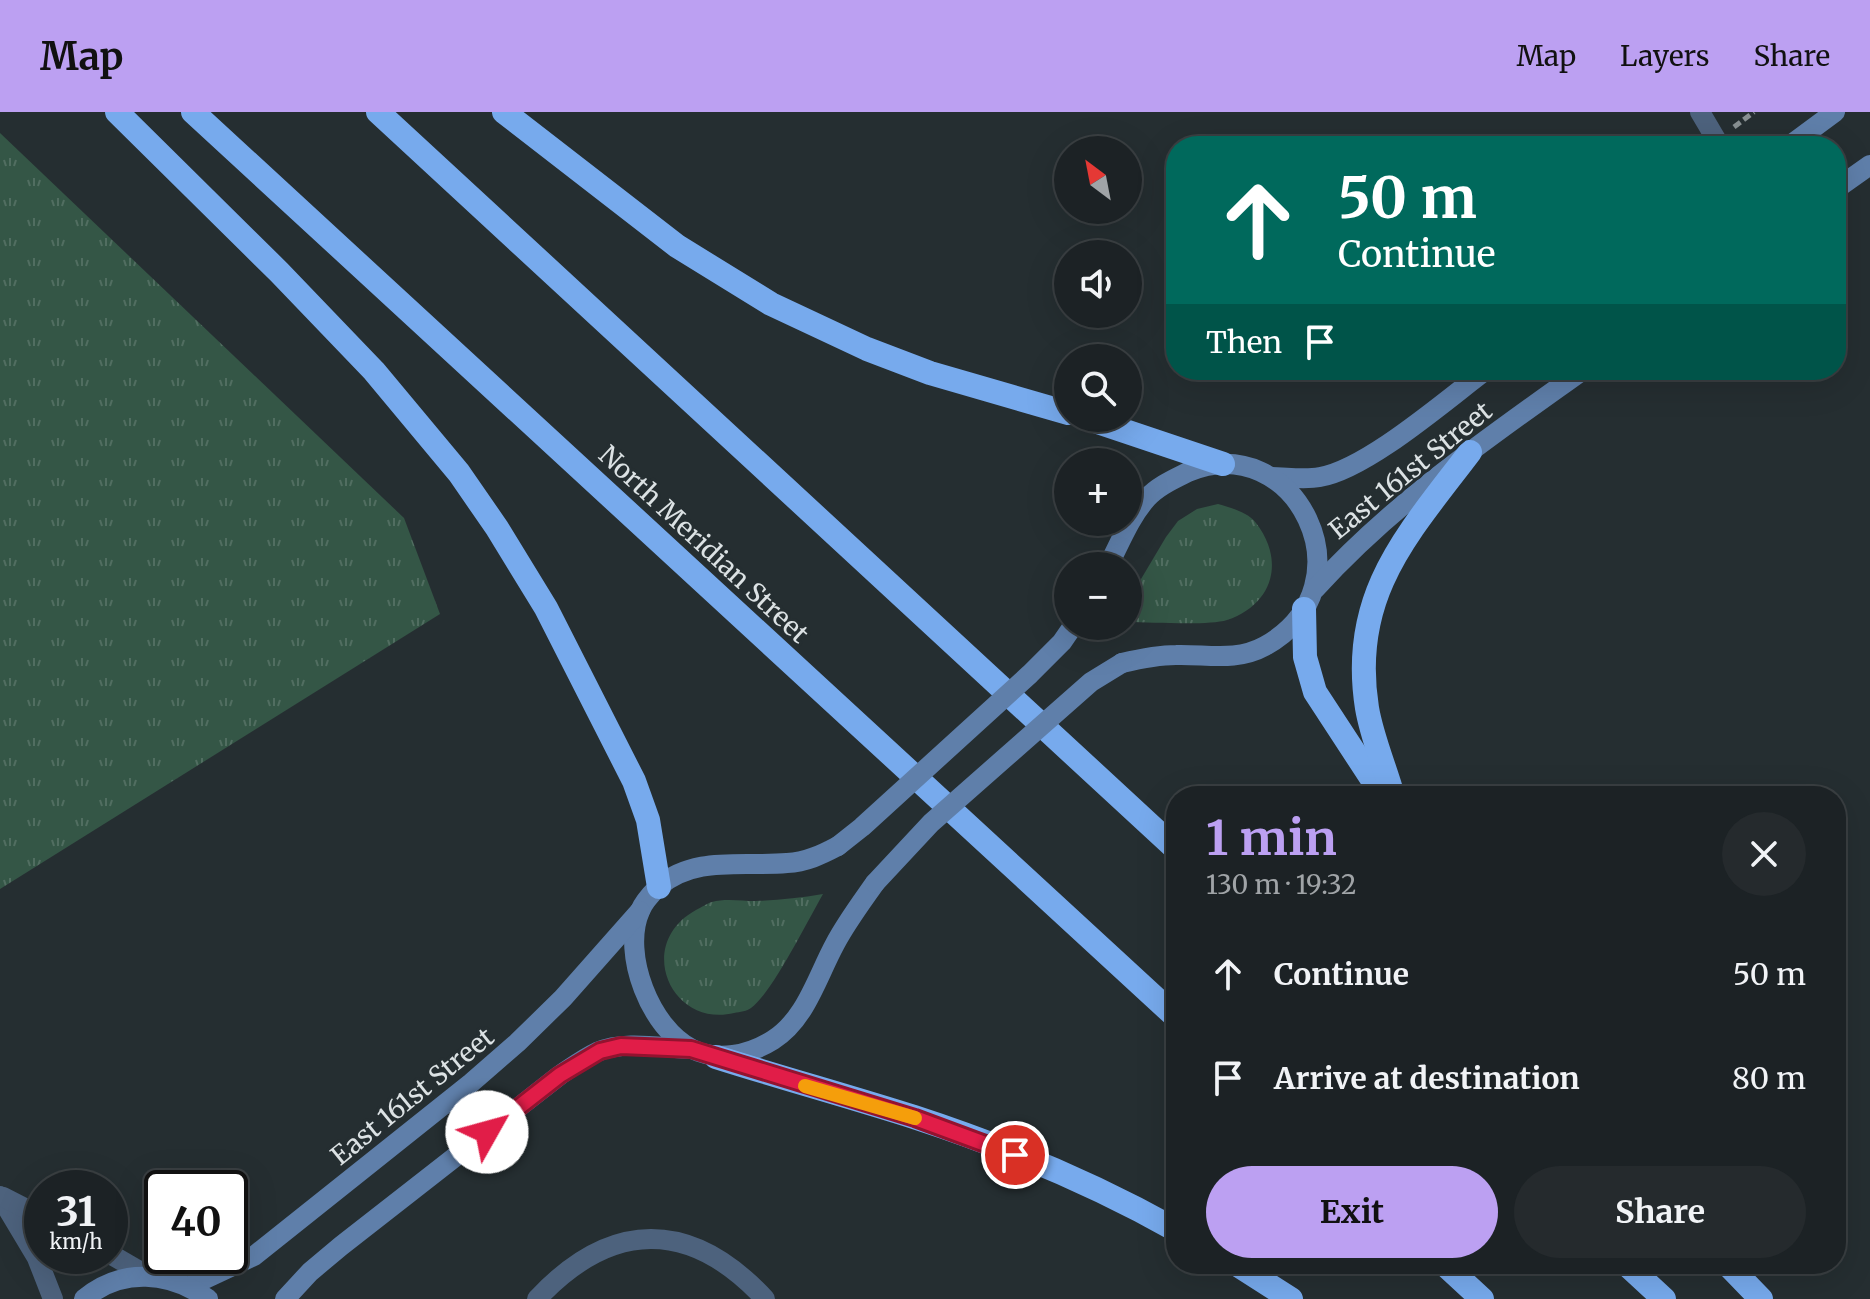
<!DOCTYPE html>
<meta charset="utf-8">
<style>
:root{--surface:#1c2225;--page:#252a2d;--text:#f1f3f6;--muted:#a0a4a7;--line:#3a3f42;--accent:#bca0f2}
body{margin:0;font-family:Merriweather,serif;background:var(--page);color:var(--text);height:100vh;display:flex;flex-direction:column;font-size:30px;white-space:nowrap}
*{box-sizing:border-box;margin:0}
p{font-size:26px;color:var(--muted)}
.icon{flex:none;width:44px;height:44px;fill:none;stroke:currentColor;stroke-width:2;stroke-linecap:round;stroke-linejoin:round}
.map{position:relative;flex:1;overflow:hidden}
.side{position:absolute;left:1166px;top:674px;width:680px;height:488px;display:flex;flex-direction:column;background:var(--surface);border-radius:32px;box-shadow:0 8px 32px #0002,0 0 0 2px var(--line)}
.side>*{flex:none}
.top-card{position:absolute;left:1166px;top:24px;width:680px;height:244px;border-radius:32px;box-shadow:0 8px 32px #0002,0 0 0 2px var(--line);background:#00695c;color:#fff;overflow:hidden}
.needle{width:52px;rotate:328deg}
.tools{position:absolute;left:1054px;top:24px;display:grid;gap:16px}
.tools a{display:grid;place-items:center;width:88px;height:88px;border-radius:50%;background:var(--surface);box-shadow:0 8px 32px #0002,0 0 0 2px var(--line);font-size:40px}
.speed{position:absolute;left:24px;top:1058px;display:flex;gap:16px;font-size:40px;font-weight:700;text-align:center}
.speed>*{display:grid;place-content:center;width:104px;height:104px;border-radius:50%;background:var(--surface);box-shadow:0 8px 32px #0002,0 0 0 2px var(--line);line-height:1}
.speed small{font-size:20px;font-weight:400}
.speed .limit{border:4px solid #111;border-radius:12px;background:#fff;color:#111}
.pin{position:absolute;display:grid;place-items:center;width:68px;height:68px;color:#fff;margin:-34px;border:4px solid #fff;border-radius:50%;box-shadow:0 2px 8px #0007}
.me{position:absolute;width:88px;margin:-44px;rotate:52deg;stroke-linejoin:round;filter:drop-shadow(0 0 6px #0008)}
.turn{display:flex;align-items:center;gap:28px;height:168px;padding:0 40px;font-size:36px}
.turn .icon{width:104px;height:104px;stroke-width:2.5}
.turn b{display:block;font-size:56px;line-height:68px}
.then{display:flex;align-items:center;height:76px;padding:0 40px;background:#0003;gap:16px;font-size:30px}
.round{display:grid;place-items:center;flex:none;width:84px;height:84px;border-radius:42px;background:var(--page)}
.headline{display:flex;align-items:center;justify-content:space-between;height:136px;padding:0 40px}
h1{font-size:48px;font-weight:700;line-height:60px;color:var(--accent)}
.primary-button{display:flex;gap:16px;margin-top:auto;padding:16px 40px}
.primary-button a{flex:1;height:92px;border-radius:48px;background:var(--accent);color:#111;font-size:32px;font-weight:700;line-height:92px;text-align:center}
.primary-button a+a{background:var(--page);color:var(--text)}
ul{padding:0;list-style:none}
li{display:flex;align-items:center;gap:24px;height:104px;padding:0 40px}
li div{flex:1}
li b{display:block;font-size:30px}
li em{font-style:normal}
header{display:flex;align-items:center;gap:48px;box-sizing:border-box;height:112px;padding:0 40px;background:var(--accent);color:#111}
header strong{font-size:38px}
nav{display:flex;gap:44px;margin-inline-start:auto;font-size:28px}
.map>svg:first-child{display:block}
.grass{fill:url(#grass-tufts)}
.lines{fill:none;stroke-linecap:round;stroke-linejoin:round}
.path{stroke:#889092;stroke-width:5;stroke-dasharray:8 4;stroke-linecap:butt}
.street{stroke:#4d627d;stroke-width:20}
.secondary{stroke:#5f7faa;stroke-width:20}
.highway{stroke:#77aaed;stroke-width:24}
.secondary-bridge{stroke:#5f7faa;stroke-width:20}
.route-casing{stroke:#92132f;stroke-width:20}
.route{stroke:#e11d48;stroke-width:14}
.slow{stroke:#f59e0b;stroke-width:14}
.labels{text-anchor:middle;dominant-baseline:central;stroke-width:6;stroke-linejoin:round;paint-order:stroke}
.street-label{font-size:26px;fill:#dce2e4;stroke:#252e31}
</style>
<header>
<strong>Map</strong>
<nav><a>Map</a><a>Layers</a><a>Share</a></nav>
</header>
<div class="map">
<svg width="1870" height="1187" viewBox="0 0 1870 1187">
<defs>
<pattern id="grass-tufts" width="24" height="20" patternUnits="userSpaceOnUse" patternTransform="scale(2)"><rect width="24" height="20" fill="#345646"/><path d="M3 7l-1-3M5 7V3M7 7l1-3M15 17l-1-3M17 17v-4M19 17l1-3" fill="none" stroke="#516e61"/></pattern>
</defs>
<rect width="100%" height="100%" fill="#252e31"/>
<g class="grass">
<polygon points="0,21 404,406 440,502 0,777"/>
<path d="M1218 392C1231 396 1248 400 1256 411 1286 450 1272 493 1227 508 1208 514 1151 510 1128 510V489L1166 425 1178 409 1197 397Z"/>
<path d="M823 782C808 808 772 881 751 896 747 899 740 900 734 901 671 916 634 832 696 798 701 796 707 791 712 790 725 786 742 789 755 789 778 788 800 786 823 782Z"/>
</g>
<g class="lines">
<polyline class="path" points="1734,15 1754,0"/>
<g class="street">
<polyline points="1700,0 1720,34"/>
<polyline points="0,1084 37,1146 53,1187"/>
<polyline points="3,1085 42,1105"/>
<polyline points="110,1142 148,1164"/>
<path d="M537 1187C611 1108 690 1106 765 1187"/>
</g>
<g class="secondary">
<polyline points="1789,34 1835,0"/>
<polyline points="1836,77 1870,53"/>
<path d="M1271 365C1286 365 1305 368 1320 365 1367 357 1446 288 1486 258"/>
<path d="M1108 454C1120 431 1130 405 1147 386 1158 374 1174 367 1188 360 1295 315 1374 473 1265 534 1236 550 1207 542 1176 543 1157 543 1139 547 1122 551"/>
<path d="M1315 477C1394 390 1488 326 1583 258"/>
<path d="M838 734C821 743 806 750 787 751 743 755 694 743 658 775 652 781 643 791 640 799 621 842 651 917 692 937 718 950 749 943 773 928 806 907 817 865 835 832 846 811 861 791 875 771"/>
<polyline points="190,1174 254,1144 471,971 517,931 563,886 640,799"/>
<path d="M84 1187C122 1155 170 1160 208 1187"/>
<path d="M285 1187 310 1160 341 1134 560 963C572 955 584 946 597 940 625 928 661 936 691 937"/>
</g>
<g class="highway">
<polyline points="117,0 279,160 374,259 459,361 497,416 546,496 634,669 648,708 659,775"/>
<polyline points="193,0 1176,905"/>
<polyline points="378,0 1176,737"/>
<polyline points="504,0 677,134 771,192 867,237 930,261 1068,301"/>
<polyline points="1086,306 1223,352"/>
<polyline points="1304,497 1305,545 1315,580 1383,684"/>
<path d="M1393 684C1385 655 1372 626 1367 596 1349 483 1407 423 1470 340"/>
<path d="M716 945C782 966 848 984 914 1005 1003 1034 1094 1072 1176 1118"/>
<polyline points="1236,1152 1291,1187"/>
<polyline points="1444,1152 1482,1187"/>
<polyline points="1626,1152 1664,1187"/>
<polyline points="1727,1152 1761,1187"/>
</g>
<g class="secondary-bridge">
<polyline points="838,734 862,715 1030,562 1062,530 1073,514"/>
<polyline points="875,771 931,711 1091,570 1122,551"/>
</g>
</g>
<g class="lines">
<defs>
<polyline id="route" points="487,1020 560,963 600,939 621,934 691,937 915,1006 1015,1043"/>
</defs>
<use href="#route" class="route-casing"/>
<use href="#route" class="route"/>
<polyline class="slow" points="805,974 915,1006"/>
</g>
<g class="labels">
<g class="street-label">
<text transform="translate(1410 358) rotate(-39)">East 161st Street</text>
<text transform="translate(704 432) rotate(43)">North Meridian Street</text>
<text transform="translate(412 984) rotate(-39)">East 161st Street</text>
</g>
</g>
</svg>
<div class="tools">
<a><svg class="needle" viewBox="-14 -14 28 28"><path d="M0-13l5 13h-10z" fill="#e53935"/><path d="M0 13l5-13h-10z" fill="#a0a4a7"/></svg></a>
<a><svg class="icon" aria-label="sound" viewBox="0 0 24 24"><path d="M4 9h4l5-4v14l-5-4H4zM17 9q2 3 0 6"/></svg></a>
<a><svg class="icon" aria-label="search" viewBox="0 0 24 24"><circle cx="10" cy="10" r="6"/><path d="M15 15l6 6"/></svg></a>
<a>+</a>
<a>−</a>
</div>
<div class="speed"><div>31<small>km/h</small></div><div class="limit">40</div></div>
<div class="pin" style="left:1015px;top:1043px;background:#d93025"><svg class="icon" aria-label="arrive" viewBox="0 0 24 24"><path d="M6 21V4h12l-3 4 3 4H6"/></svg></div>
<svg class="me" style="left:487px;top:1020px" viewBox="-20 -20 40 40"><circle r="19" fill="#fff"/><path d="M0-13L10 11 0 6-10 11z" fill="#e11d48"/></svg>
<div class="top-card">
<div class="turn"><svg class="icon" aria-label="ahead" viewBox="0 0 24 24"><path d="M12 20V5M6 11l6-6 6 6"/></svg><div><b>50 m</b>Continue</div></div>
<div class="then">Then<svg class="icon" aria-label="arrive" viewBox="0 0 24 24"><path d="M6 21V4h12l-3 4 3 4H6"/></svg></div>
</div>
<section class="side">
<div class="headline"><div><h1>1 min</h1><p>130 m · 19:32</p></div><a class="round"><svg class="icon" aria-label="close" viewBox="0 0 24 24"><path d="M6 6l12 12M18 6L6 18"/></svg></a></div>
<ul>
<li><svg class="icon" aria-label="ahead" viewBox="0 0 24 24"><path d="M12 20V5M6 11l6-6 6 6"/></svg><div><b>Continue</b></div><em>50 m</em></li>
<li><svg class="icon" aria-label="arrive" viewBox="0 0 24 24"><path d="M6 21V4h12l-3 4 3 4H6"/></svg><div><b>Arrive at destination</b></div><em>80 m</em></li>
</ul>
<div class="primary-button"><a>Exit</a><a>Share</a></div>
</section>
</div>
